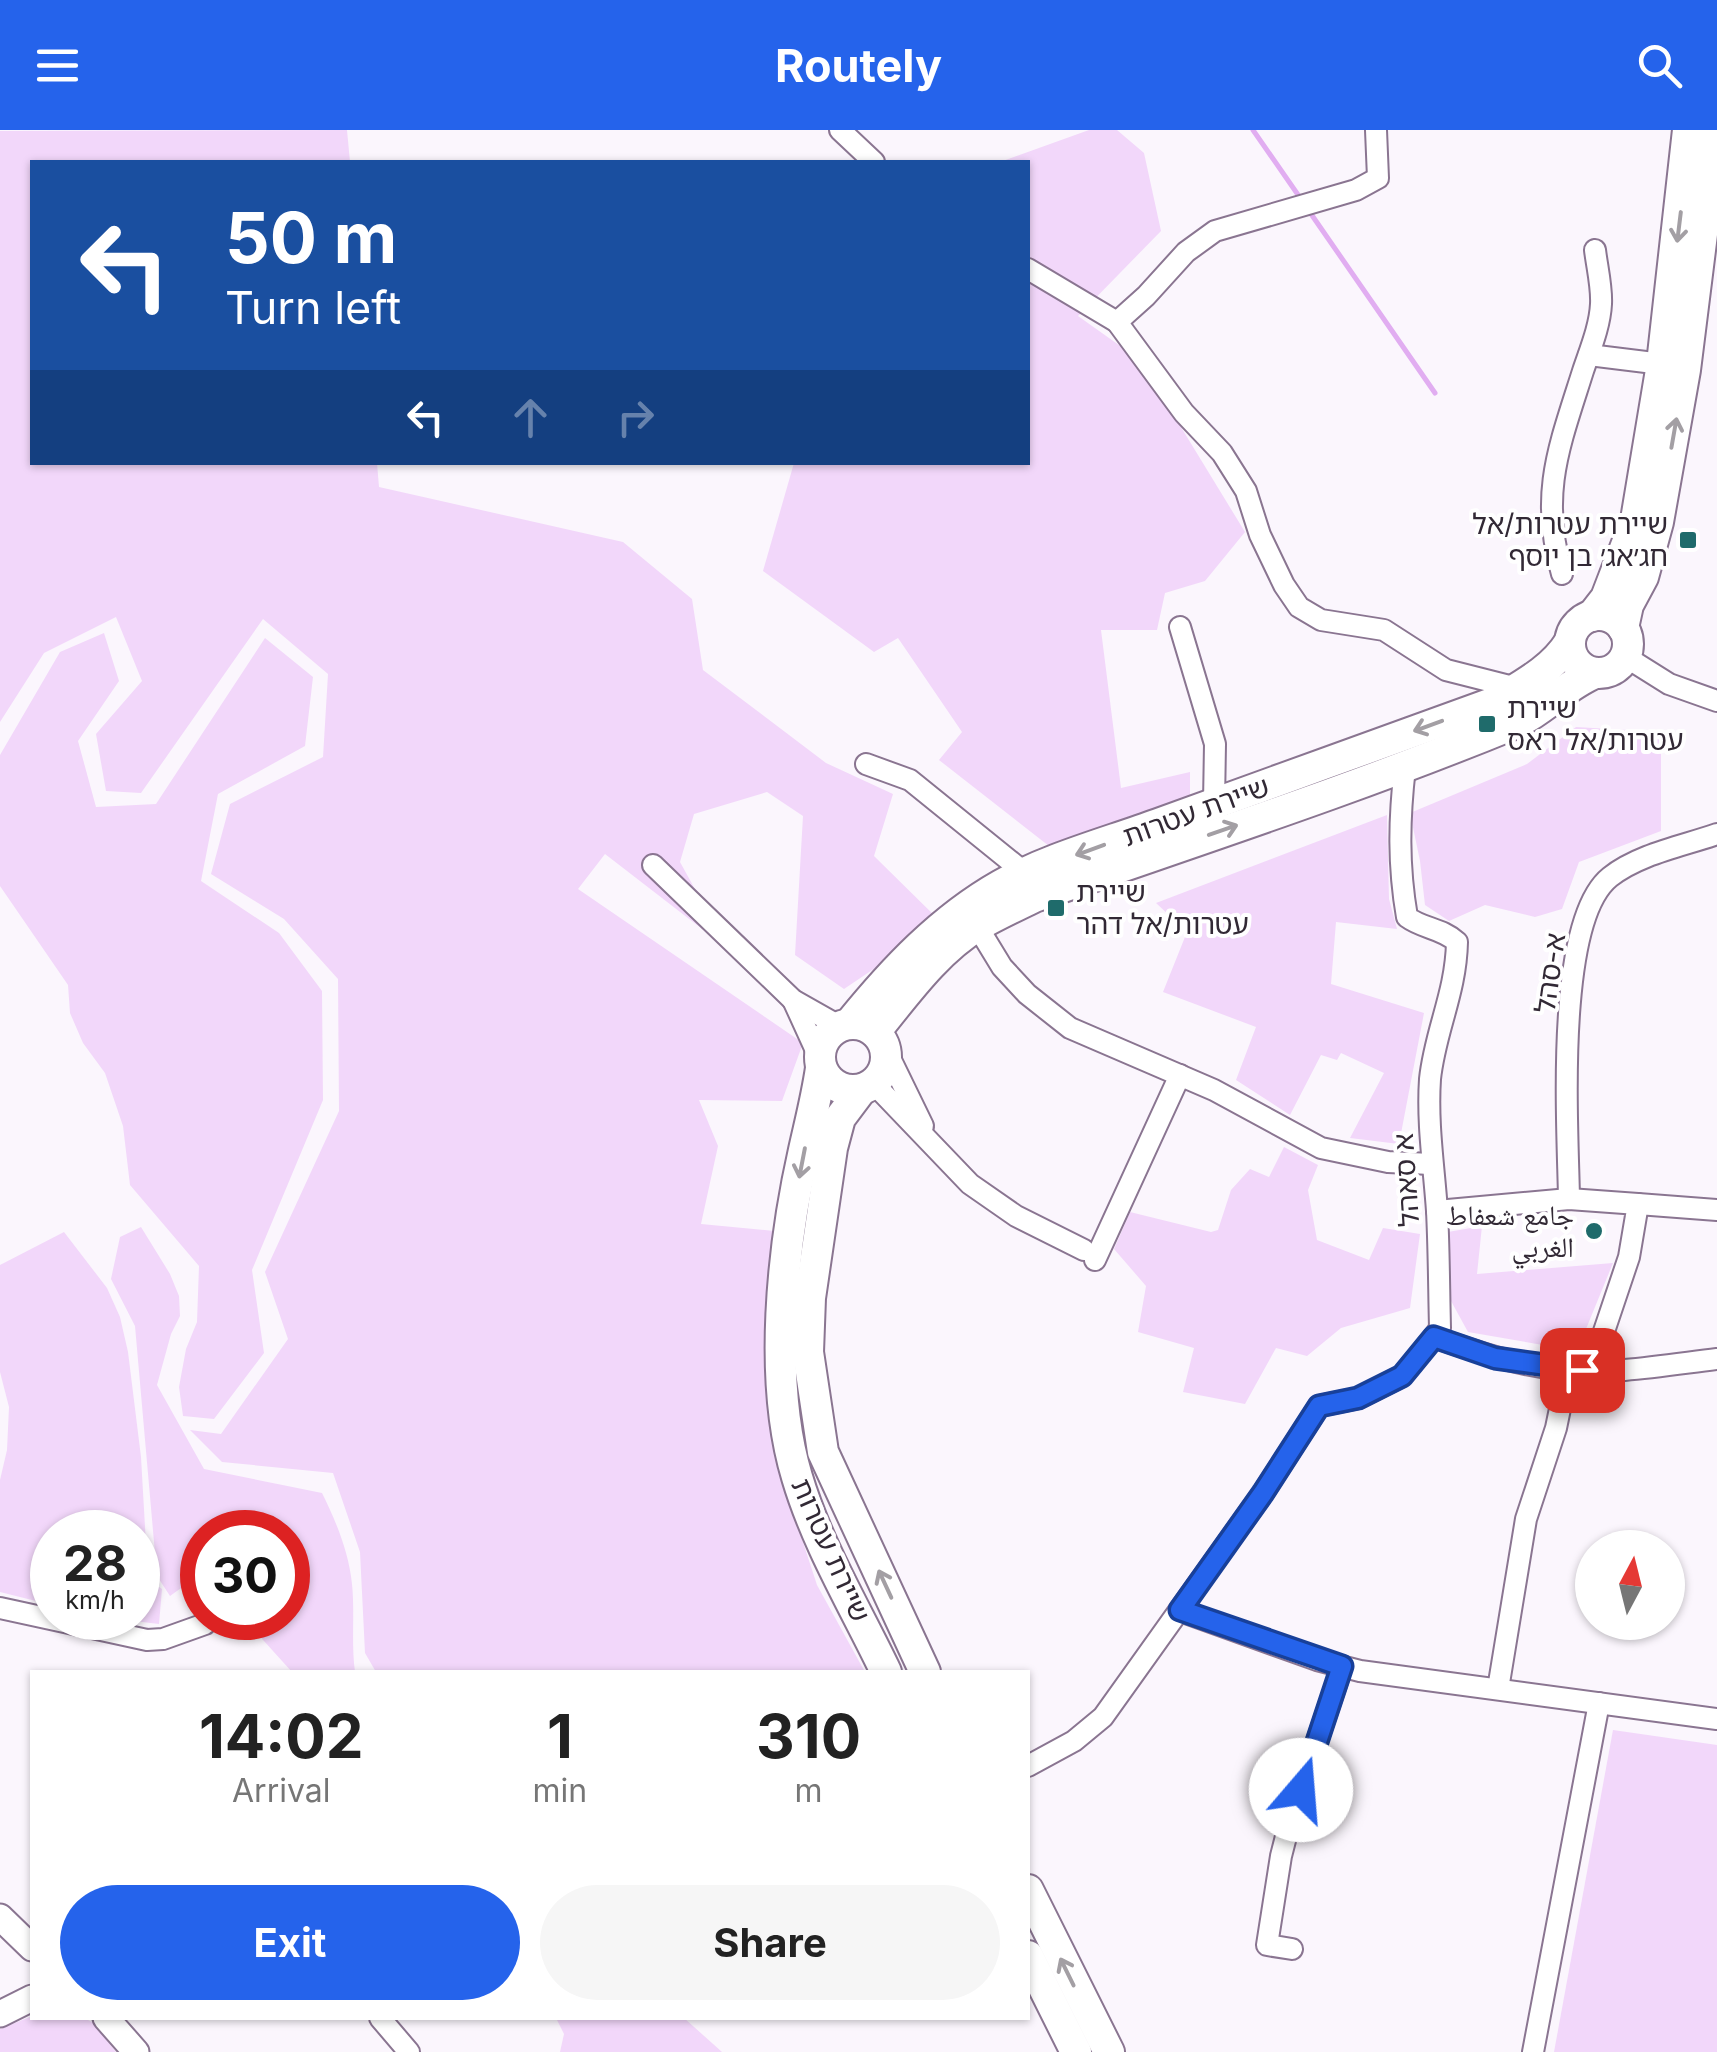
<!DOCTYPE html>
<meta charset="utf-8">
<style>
:root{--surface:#fff;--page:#f6f6f6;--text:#222;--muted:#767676;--accent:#2563eb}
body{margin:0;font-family:Inter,"Noto Naskh Arabic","Noto Sans Hebrew",sans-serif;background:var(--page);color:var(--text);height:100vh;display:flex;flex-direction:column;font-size:38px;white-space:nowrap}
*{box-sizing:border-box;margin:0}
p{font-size:32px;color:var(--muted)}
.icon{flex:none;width:55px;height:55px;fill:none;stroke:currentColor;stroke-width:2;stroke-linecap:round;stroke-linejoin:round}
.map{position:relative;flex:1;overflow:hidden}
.drawer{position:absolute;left:30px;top:1540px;width:1000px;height:350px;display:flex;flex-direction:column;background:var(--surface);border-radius:0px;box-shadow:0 2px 8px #0004}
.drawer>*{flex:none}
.top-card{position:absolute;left:30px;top:30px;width:1000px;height:305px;border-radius:0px;box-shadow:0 2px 8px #0004;background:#1a4fa0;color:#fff;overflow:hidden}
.needle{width:65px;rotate:7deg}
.fabs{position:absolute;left:1575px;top:1400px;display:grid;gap:20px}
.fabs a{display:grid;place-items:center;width:110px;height:110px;border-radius:50%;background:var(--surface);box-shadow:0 2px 8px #0004;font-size:50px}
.speed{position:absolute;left:30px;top:1380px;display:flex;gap:20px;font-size:50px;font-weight:700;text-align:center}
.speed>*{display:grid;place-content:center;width:130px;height:130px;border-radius:50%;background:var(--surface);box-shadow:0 2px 8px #0004;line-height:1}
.speed small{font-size:25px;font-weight:400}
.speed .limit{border:15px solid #d22;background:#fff;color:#111}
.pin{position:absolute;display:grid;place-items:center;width:85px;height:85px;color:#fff;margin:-42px;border-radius:20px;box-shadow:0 5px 15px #0006}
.me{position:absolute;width:110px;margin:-55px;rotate:18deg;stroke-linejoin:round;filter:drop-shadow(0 0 8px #0008)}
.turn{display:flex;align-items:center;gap:35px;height:210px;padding:0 30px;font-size:45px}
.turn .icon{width:130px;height:130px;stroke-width:2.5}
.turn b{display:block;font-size:70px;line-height:85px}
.lanes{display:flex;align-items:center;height:95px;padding:0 30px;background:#0003;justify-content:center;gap:50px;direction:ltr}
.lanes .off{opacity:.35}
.eta{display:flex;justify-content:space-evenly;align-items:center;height:170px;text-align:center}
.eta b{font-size:60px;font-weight:700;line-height:70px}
.cta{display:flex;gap:20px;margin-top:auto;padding:20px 30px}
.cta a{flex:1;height:115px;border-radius:60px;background:var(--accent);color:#fff;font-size:40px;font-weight:700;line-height:115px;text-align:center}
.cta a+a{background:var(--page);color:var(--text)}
header{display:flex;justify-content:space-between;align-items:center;height:130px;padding:0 30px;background:var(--accent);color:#fff;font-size:45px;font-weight:700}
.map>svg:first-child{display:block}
.green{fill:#f2d7fa}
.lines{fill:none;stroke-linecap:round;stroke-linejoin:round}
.stream{stroke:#e1adf1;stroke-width:5}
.minor-casing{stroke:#8a7591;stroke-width:24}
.tertiary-casing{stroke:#8a7591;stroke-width:29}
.secondary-casing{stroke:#8a7591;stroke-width:34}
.minor{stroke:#fff;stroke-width:20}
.tertiary{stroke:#fff;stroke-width:25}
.secondary{stroke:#fff;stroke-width:30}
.oneway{stroke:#a39fa4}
.route-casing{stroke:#184099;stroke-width:25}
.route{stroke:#2563eb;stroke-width:18}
.poi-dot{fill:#1f6b6b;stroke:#fff;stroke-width:4}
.labels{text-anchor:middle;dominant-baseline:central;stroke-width:8;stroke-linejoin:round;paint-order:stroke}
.poi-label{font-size:28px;fill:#322935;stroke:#fff;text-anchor:end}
.street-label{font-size:28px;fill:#322935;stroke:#fff}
</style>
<header><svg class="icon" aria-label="menu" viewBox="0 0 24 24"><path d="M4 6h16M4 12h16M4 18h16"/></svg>Routely<svg class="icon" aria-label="search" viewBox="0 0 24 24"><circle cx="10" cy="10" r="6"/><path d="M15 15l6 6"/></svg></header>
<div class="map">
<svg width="1717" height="1922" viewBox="0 0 1717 1922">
<rect width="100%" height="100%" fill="#fbf6fd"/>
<g class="green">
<polygon points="347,0 350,32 32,32 32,332 377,333 379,357 623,412 692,469 703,540 826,633 893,664 874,726 942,793 844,859 795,825 803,686 767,662 694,684 680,732 728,819 605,724 578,759 803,913 782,971 699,970 718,1016 701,1094 774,1101 782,1348 817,1455 865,1542 376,1542 365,1523 360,1422 333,1343 222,1332 190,1300 221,1304 288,1209 265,1142 339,981 338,849 284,789 211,744 230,674 323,627 328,544 263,489 141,663 106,661 96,604 142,551 116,487 44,523 0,592 0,1"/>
<polygon points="1089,0 1117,0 1144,23 1161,101 1078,186 1140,230 1245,402 1205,451 1165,463 1157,500 1101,500 1121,658 1190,642 1190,670 1049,716 939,630 962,602 898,508 874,522 763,441 794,333 1028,332 1028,32 1000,32"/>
<polygon points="104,503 119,551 78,611 96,677 156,674 265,508 313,547 305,616 218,664 201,751 279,803 322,861 323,970 252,1140 264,1223 214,1289 183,1286 179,1257 186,1219 197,1192 199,1136 130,1055 123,996 105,943 83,913 70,883 68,855 0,756 0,625 60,522"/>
<polygon points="1576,597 1661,602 1661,701 1579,732 1562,779 1535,787 1485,775 1449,791 1425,775 1420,731 1410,683 1527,634"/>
<polygon points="1387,685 1389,769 1397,799 1336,792 1331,854 1424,883 1399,1014 1350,1008 1384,943 1341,923 1337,930 1321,925 1290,985 1236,950 1256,897 1163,862 1187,802 1156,773"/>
<polygon points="1284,1017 1318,1035 1308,1060 1317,1110 1369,1130 1383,1098 1420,1104 1410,1178 1341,1198 1307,1226 1276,1218 1245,1274 1183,1262 1194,1218 1138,1202 1146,1156 1114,1119 1130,1082 1211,1102 1218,1100 1231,1060 1250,1039 1269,1047"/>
<polygon points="1482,1096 1477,1144 1613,1133 1577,1221 1468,1202 1451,1171 1448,1102"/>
<path d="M141 1097 170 1144 179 1166 180 1186 171 1204 157 1255 204 1339 322 1363C336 1391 349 1423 352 1454 355 1483 351 1513 355 1542H292L243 1488H288V1402H202V1443L170 1466 157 1446 135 1196 111 1149 120 1107Z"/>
<polygon points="64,1102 107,1158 120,1187 128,1222 141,1327 148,1449 162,1459 159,1494 109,1488 138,1488 138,1402 52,1402 52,1475 0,1462 0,1350 7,1320 9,1277 0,1242 0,1135"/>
<polygon points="1613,1600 1717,1615 1717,1922 1554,1922"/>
<polygon points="32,1886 84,1888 92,1892 116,1922 0,1922 0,1899"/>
<polygon points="556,1888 684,1888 722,1922 560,1922 564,1904"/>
</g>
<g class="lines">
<g class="stream">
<polyline points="1253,0 1303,72"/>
<polyline points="1309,81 1435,263"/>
</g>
<defs>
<g id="minor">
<polyline points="840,0 874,32"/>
<polyline points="1376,0 1378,48 1356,60 1215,101 1186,122 1146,166 1117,192 1184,283 1222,323 1246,361 1260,405 1284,455 1299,477 1321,490 1384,500 1446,540 1517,558"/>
<polyline points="1028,139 1117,192"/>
<polyline points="1589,225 1662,234"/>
<path d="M1562 444C1539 364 1559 317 1583 241 1590 220 1600 196 1601 174 1602 157 1597 137 1595 120"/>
<polyline points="1180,497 1215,614 1214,673"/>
<polyline points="1626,527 1669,554 1717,571"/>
<polyline points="866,634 910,650 1025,743"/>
<path d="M1405 637C1399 689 1398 735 1407 787 1423 799 1442 798 1457 812 1456 863 1435 901 1430 949 1427 994 1434 1037 1437 1081 1439 1120 1439 1159 1440 1198L1434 1207C1476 1222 1517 1235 1562 1240 1612 1245 1667 1235 1717 1229"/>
<polyline points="653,735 793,870 839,896"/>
<polyline points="977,796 1002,837 1027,864 1070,898 1214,960 1321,1018 1388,1032 1431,1034"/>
<polyline points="793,870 819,927"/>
<polyline points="886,920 923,996"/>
<polyline points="869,955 878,958 970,1054 1016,1086 1084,1120"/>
<path d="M1569 1069C1568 999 1554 792 1610 747 1639 724 1683 716 1717 704"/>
<polyline points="1638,1074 1717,1080"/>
<polyline points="1437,1081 1569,1069 1638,1074 1629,1127 1591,1240"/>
<polyline points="1095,1130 1180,945"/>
<polyline points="0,1478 147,1510 163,1509 205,1494"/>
<polyline points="1180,1481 1317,1530 1360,1541 1717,1589"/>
<polyline points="1498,1559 1526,1389 1556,1298 1568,1240"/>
<polyline points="1028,1636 1074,1611 1103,1587 1263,1363 1319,1276 1359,1268 1402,1246 1434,1207"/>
<polyline points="1292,1819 1267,1815 1281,1726 1290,1691 1342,1537"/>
<polyline points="380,1888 409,1922"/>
<polyline points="1533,1922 1599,1573"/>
</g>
<g id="tertiary">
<polyline points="0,1787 32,1818"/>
<polyline points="0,1884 32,1868"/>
<polyline points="106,1888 136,1922"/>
</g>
<g id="secondary">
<circle cx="1599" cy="514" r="29"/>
<polyline points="1592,486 1606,468 1636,390 1662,234 1688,0"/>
<polyline points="1623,498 1628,475 1643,447 1658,392 1685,240 1715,0"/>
<path d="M850 893C893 840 941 789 1001 755 1049 728 1106 713 1158 694 1270 653 1383 613 1495 572 1522 555 1552 540 1569 513"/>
<circle cx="853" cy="927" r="33"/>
<path d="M875 902C906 864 936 821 979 795 996 785 1016 776 1034 767 1194 711 1355 659 1511 595 1541 583 1564 556 1595 543"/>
<path d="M821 938C817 966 810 993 804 1020 782 1118 768 1251 797 1347 817 1415 856 1479 886 1542"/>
<polyline points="861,960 840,988 832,1018 810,1168 808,1222 823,1322 925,1542"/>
<polyline points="1028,1760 1109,1922"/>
<polyline points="1028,1826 1076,1922"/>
</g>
</defs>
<use href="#minor" class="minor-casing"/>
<use href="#tertiary" class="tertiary-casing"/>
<use href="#secondary" class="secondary-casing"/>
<use href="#minor" class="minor"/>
<use href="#tertiary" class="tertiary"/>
<use href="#secondary" class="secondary"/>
</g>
<defs><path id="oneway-shaft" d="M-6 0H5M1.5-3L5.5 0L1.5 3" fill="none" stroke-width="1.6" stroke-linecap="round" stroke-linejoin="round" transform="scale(2.5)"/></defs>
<g class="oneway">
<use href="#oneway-shaft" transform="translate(1679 97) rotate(97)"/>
<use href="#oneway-shaft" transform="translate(1674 303) rotate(-80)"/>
<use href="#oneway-shaft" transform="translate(1428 596) rotate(160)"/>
<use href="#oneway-shaft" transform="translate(1223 700) rotate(-19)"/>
<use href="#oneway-shaft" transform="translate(1090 720) rotate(160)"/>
<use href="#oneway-shaft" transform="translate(802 1033) rotate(101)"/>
<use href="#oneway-shaft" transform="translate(885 1454) rotate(-115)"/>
<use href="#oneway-shaft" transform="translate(1067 1842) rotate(-116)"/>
</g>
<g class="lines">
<defs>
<polyline id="route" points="1301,1660 1342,1536 1180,1480 1263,1363 1319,1276 1358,1268 1402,1246 1434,1207 1495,1228 1582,1240"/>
</defs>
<use href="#route" class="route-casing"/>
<use href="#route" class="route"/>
</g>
<g class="poi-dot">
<rect x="1678" y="400" width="20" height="20" rx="5"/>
<rect x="1477" y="584" width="20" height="20" rx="5"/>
<rect x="1046" y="768" width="20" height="20" rx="5"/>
<circle cx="1594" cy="1101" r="10"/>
</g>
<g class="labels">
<g class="poi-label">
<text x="1668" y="394">שיירת עטרות/אל<tspan x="1668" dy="32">חג׳אג׳ בן יוסף</tspan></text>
<text x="1507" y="578" text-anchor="start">שיירת<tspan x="1507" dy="32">עטרות/אל ראס</tspan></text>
<text x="1076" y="762" text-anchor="start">שיירת<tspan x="1076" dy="32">עטרות/אל דהר</tspan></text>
<text x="1574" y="1085">جامع شعفاط<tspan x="1574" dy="32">الغربي</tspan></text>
</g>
<g class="street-label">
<text transform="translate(1196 681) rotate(-20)">שיירת עטרות</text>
<text transform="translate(1550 843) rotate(-82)">א-סהל</text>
<text transform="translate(1406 1050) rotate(-94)">א סאהל</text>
<text transform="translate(831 1420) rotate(66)">שיירת עטרות</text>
</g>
</g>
</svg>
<div class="fabs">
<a><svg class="needle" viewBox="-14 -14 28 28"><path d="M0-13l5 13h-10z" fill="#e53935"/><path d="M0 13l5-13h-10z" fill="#767676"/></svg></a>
</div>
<div class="speed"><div>28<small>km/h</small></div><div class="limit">30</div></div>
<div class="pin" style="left:1582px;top:1240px;background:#d93025"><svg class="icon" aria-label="arrive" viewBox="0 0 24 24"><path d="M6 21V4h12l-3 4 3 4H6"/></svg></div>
<svg class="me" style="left:1301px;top:1660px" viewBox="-20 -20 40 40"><circle r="19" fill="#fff"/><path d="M0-13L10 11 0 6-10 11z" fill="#2563eb"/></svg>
<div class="top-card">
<div class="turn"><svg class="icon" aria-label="left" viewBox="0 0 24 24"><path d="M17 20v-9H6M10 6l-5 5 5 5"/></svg><div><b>50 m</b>Turn left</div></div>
<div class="lanes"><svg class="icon" aria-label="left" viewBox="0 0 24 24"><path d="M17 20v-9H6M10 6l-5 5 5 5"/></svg><svg class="icon off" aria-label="ahead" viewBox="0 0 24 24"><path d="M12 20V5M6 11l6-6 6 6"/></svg><svg class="icon off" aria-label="right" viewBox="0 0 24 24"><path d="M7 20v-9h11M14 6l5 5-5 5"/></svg></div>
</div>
<section class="drawer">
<div class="eta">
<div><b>14:02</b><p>Arrival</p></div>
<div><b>1</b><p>min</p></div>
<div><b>310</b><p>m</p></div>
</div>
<div class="cta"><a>Exit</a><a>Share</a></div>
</section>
</div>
